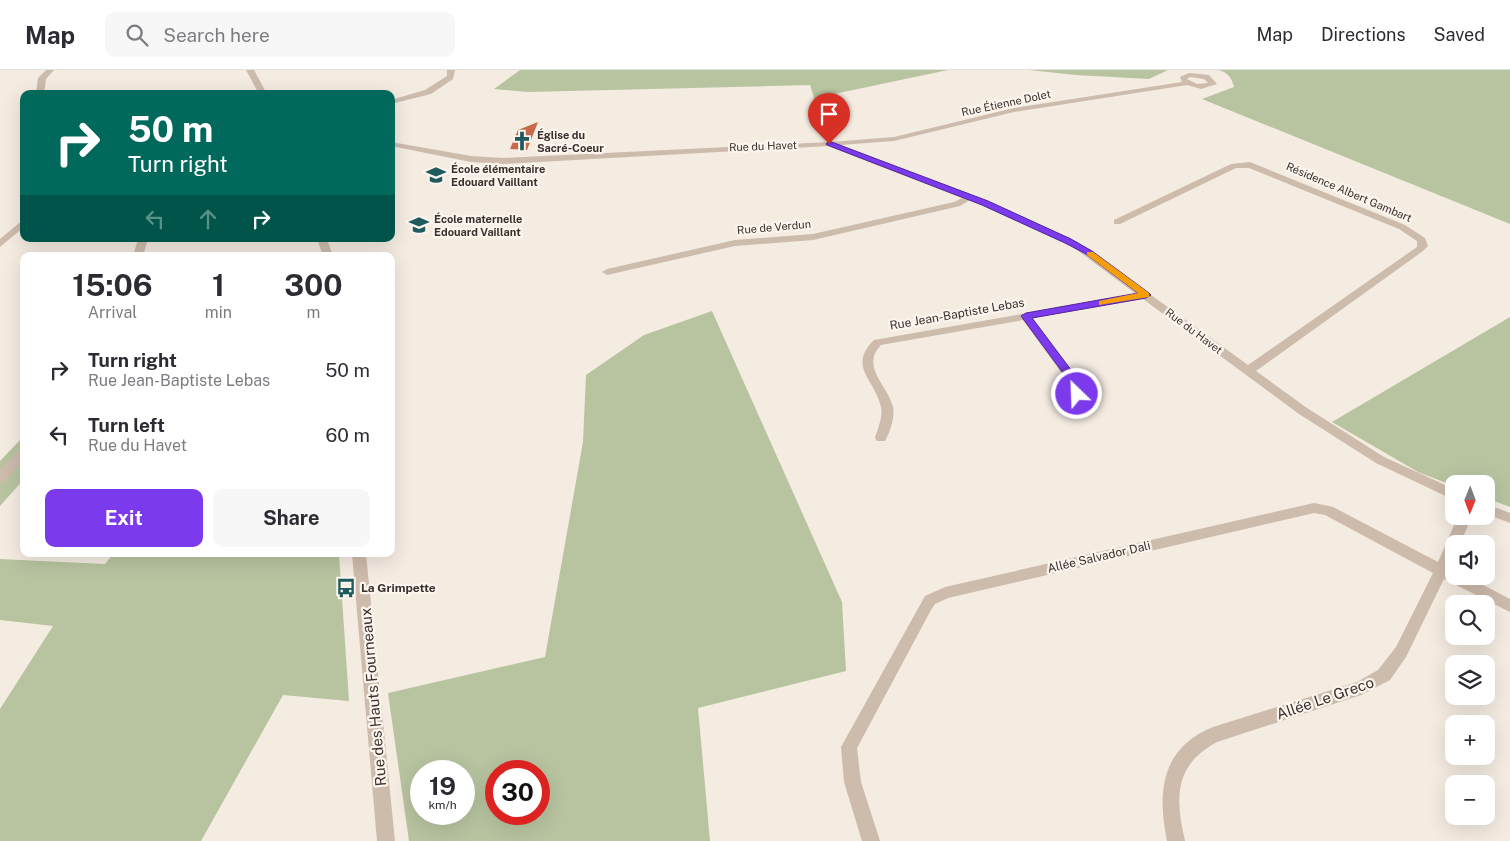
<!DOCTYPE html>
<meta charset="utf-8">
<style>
:root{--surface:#fff;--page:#f7f7f7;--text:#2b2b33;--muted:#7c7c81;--line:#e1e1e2;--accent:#7c3aed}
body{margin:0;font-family:"Public Sans",sans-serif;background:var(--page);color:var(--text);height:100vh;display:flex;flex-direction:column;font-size:19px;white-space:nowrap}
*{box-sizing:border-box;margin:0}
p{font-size:16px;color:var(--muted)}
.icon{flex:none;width:28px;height:28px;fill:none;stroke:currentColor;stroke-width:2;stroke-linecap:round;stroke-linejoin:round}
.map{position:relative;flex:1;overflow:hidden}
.sheet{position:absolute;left:20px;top:182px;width:375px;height:305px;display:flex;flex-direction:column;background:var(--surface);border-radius:10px;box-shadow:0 5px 20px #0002}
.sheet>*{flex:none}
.hud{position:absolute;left:20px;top:20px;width:375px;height:152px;border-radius:10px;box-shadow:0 5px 20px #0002;background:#00695c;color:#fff;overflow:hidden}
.needle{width:32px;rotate:181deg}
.tools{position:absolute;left:1445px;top:405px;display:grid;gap:10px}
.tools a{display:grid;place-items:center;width:50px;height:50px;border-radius:10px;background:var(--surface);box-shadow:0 5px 20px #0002;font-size:25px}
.speed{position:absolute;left:410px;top:690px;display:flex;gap:10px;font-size:25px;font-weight:700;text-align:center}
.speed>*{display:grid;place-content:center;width:65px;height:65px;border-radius:50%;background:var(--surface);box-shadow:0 5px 20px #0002;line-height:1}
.speed small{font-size:12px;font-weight:400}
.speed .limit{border:8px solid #d22;background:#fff;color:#111}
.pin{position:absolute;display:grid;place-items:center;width:42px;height:42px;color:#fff;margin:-51px -21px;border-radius:50% 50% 50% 0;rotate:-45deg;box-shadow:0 0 5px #0007}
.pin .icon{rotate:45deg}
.me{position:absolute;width:55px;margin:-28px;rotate:336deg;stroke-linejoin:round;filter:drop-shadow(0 0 4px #0008)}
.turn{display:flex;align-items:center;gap:18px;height:105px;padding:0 25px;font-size:22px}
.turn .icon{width:65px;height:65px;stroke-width:2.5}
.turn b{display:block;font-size:35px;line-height:42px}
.lanes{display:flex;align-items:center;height:48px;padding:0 25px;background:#0003;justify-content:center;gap:25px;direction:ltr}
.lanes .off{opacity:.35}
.eta{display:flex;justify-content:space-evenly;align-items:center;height:85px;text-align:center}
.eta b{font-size:30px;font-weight:700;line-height:35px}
.cta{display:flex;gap:10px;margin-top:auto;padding:10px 25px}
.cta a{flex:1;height:58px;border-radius:10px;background:var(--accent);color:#fff;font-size:20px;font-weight:700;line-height:58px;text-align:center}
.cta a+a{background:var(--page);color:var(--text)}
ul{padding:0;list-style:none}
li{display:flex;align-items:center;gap:15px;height:65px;padding:0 25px}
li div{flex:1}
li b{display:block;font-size:19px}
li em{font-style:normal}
header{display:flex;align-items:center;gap:30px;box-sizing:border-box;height:70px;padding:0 25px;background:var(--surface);border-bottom:1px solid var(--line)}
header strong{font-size:24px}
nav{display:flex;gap:28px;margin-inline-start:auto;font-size:18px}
.search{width:350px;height:45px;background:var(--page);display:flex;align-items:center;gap:12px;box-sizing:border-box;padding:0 18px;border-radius:10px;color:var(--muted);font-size:19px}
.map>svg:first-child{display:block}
.green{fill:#b8c4a0;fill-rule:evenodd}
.building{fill:#c8694b}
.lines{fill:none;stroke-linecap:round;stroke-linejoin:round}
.minor{fill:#cdbbac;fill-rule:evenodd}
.route{fill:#7c3aed;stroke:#51269a}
.slow{fill:#f59e0b}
.labels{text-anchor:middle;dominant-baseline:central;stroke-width:4.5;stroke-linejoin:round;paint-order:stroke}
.far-street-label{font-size:11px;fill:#3b302b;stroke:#fbf5ee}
.far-poi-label{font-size:11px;font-weight:bold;fill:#3b302b;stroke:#fbf5ee;text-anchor:start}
.street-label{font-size:12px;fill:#3b302b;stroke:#fbf5ee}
.poi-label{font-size:12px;font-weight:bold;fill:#3b302b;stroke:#fbf5ee;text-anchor:start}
.near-street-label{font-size:15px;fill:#3b302b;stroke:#fbf5ee}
</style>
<header>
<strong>Map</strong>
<div class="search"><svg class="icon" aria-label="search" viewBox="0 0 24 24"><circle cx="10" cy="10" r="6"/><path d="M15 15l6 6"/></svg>Search here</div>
<nav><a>Map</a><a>Directions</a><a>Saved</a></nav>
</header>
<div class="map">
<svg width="1510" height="771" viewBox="0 0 1510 771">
<rect width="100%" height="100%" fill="#f4ebe1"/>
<g class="green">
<polygon points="520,0 948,0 834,24 815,31 810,15 528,22 494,19"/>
<polygon points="1029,0 1168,0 1149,9 1076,5"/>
<path d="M1217 0H1510V154L1202 29 1234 17C1232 8 1227 1 1217 0Z"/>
<path d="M712 241 842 532 846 601 698 638 710 771H409L388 623 545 587 583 372 586 305 644 265ZM464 701V744H421V701ZM496 701H539V744H496Z"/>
<polygon points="1510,247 1510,437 1486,428 1486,414 1454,414 1454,416 1418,402 1332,352"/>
<polygon points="24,366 24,409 0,436 0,391"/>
<polygon points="113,484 339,484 349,631 283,625 201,771 0,771 0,639 53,556 0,550 0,489 105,494"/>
</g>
<polygon class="building" points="538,52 527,80 510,79 518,60"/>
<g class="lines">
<g class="minor">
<polygon points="46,0 54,0 46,9 44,24 36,24 38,8"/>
<polygon points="246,0 254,0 267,24 259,24"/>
<polygon points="447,0 455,0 453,9 431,24 391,34 391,30 425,20 447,6"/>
<path d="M1189 3 1209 5 1217 14 1201 19 1187 15 1014 42 894 71 840 75 988 131 1079 173 1248 295 1417 177V171L1399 159 1249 98H1236L1120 154H1114V150L1231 94 1250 92 1405 155 1425 168 1428 176 1423 181 1256 301 1307 338 1384 387 1454 419V430L1376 393 1299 344 1143 229 1033 248 1080 311 1084 338 1078 342 1072 338 1068 312 1023 250 881 275C860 297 888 315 893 337 895 348 890 362 885 371H877L875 368C878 358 883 347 881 337 875 309 847 297 874 270L1136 224 1073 177 970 130 960 136 813 170 735 176 607 205 602 202 607 199 735 170 813 164 954 132 962 128 828 76 502 94 471 92 391 76V72L471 86 502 88 831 72 894 67 1014 38 1182 12 1180 7ZM1190 7 1204 9 1208 13 1197 14 1187 9Z"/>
<polygon points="24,149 24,157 0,177 0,169"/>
<polygon points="138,169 148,169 143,186 133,186"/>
<polygon points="317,169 327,169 333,186 323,186"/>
<polygon points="24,378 24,390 5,411 0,413 0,400 20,379"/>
<path d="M1314 433 1333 437 1438 492 1458 446H1472L1460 474H1454V488L1449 498 1454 500V506H1466L1510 529V542L1444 509 1406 587 1390 610 1361 625 1217 672C1174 695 1175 728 1185 771H1167C1157 722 1161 678 1213 657L1357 612 1378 600 1396 577 1433 503 1325 445 1314 443 948 528 935 534 931 540 857 678 861 712 880 771H862L844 712 841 677 925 526 945 517Z"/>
<polygon points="1486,434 1510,443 1510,453 1486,444"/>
<polygon points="352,484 366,484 395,771 377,771"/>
</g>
</g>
<polygon class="route" points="829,71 988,131 1071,169 1092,181 1149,223 1151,225 1146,228 1032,248 1074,304 1082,324 1081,327 1073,327 1066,307 1021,246 1026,243 1138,223 1086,184 1065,173 982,135 827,75 826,74"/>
<polygon class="slow" points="1087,182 1093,182 1149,223 1149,227 1099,235 1099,231 1138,223 1087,185"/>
<defs>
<symbol id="church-bare" viewBox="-9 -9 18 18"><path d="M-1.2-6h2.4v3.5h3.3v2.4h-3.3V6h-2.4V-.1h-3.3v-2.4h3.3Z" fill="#1f5a5e" stroke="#fbf5ee" stroke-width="2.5" paint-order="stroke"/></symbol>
<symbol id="school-bare" viewBox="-9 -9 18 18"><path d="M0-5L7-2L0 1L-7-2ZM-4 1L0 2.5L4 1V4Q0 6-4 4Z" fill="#1f5a5e" stroke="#fbf5ee" stroke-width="2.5" paint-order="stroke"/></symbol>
<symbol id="bus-bare" viewBox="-9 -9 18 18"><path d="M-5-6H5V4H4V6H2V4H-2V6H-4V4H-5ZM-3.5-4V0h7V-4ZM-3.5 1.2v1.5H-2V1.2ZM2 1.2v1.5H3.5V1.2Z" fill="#1f5a5e" stroke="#fbf5ee" stroke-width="2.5" paint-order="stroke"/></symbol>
</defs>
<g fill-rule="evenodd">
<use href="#church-bare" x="508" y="57" width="28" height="28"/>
<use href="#school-bare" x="422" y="91" width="28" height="28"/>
<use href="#school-bare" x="405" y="141" width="28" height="28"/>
<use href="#bus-bare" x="332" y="504" width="28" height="28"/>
</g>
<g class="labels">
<g class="far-street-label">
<text transform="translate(1006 33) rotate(-12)">Rue Étienne Dolet</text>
<text transform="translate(763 76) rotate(-2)">Rue du Havet</text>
<text transform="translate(1349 122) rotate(23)">Résidence Albert Gambart</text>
<text transform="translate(774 157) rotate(-5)">Rue de Verdun</text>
<text transform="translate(1194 261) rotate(37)">Rue du Havet</text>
</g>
<g class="far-poi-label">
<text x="537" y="65">Église du<tspan x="537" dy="13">Sacré-Coeur</tspan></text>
<text x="451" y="99">École élémentaire<tspan x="451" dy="13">Edouard Vaillant</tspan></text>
<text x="434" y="149">École maternelle<tspan x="434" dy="13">Edouard Vaillant</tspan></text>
</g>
<g class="street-label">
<text transform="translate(957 244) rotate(-10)">Rue Jean-Baptiste Lebas</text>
<text transform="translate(1099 487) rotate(-13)">Allée Salvador Dali</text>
</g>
<g class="poi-label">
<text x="361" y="518">La Grimpette</text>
</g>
<g class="near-street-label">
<text transform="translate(373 627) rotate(-95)">Rue des Hauts Fourneaux</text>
<text transform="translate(1325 628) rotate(-19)">Allée Le Greco</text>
</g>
</g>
</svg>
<div class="tools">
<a><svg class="needle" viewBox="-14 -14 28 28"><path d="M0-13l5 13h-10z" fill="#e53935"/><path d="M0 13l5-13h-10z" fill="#7c7c81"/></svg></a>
<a><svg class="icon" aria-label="sound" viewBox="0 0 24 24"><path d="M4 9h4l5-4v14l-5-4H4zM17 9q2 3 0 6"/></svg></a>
<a><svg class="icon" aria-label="search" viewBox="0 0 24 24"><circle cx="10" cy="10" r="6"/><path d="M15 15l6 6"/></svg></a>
<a><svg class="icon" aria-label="layers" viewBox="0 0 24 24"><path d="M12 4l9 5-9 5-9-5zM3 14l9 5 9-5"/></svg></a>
<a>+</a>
<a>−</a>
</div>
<div class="speed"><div>19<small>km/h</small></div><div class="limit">30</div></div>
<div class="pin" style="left:829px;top:74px;background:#d93025"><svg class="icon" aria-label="arrive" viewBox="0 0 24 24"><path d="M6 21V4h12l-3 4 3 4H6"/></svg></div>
<svg class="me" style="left:1077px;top:324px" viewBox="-20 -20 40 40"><circle r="17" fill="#7c3aed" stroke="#fff" stroke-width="3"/><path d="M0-11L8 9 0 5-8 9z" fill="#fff"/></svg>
<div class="hud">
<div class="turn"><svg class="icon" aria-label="right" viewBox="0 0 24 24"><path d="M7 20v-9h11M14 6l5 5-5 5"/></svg><div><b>50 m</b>Turn right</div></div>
<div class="lanes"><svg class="icon off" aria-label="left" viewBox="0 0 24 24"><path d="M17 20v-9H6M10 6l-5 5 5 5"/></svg><svg class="icon off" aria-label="ahead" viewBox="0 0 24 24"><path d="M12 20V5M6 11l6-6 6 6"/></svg><svg class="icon" aria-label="right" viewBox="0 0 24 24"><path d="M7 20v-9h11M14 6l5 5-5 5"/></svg></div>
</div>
<section class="sheet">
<div class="eta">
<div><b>15:06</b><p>Arrival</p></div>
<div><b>1</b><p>min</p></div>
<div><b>300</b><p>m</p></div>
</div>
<ul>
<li><svg class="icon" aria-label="right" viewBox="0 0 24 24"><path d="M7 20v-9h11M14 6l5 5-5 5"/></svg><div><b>Turn right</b><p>Rue Jean-Baptiste Lebas</p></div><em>50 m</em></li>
<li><svg class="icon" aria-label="left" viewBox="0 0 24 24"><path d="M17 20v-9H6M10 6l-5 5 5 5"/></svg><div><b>Turn left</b><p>Rue du Havet</p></div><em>60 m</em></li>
</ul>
<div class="cta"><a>Exit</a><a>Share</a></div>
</section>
</div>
